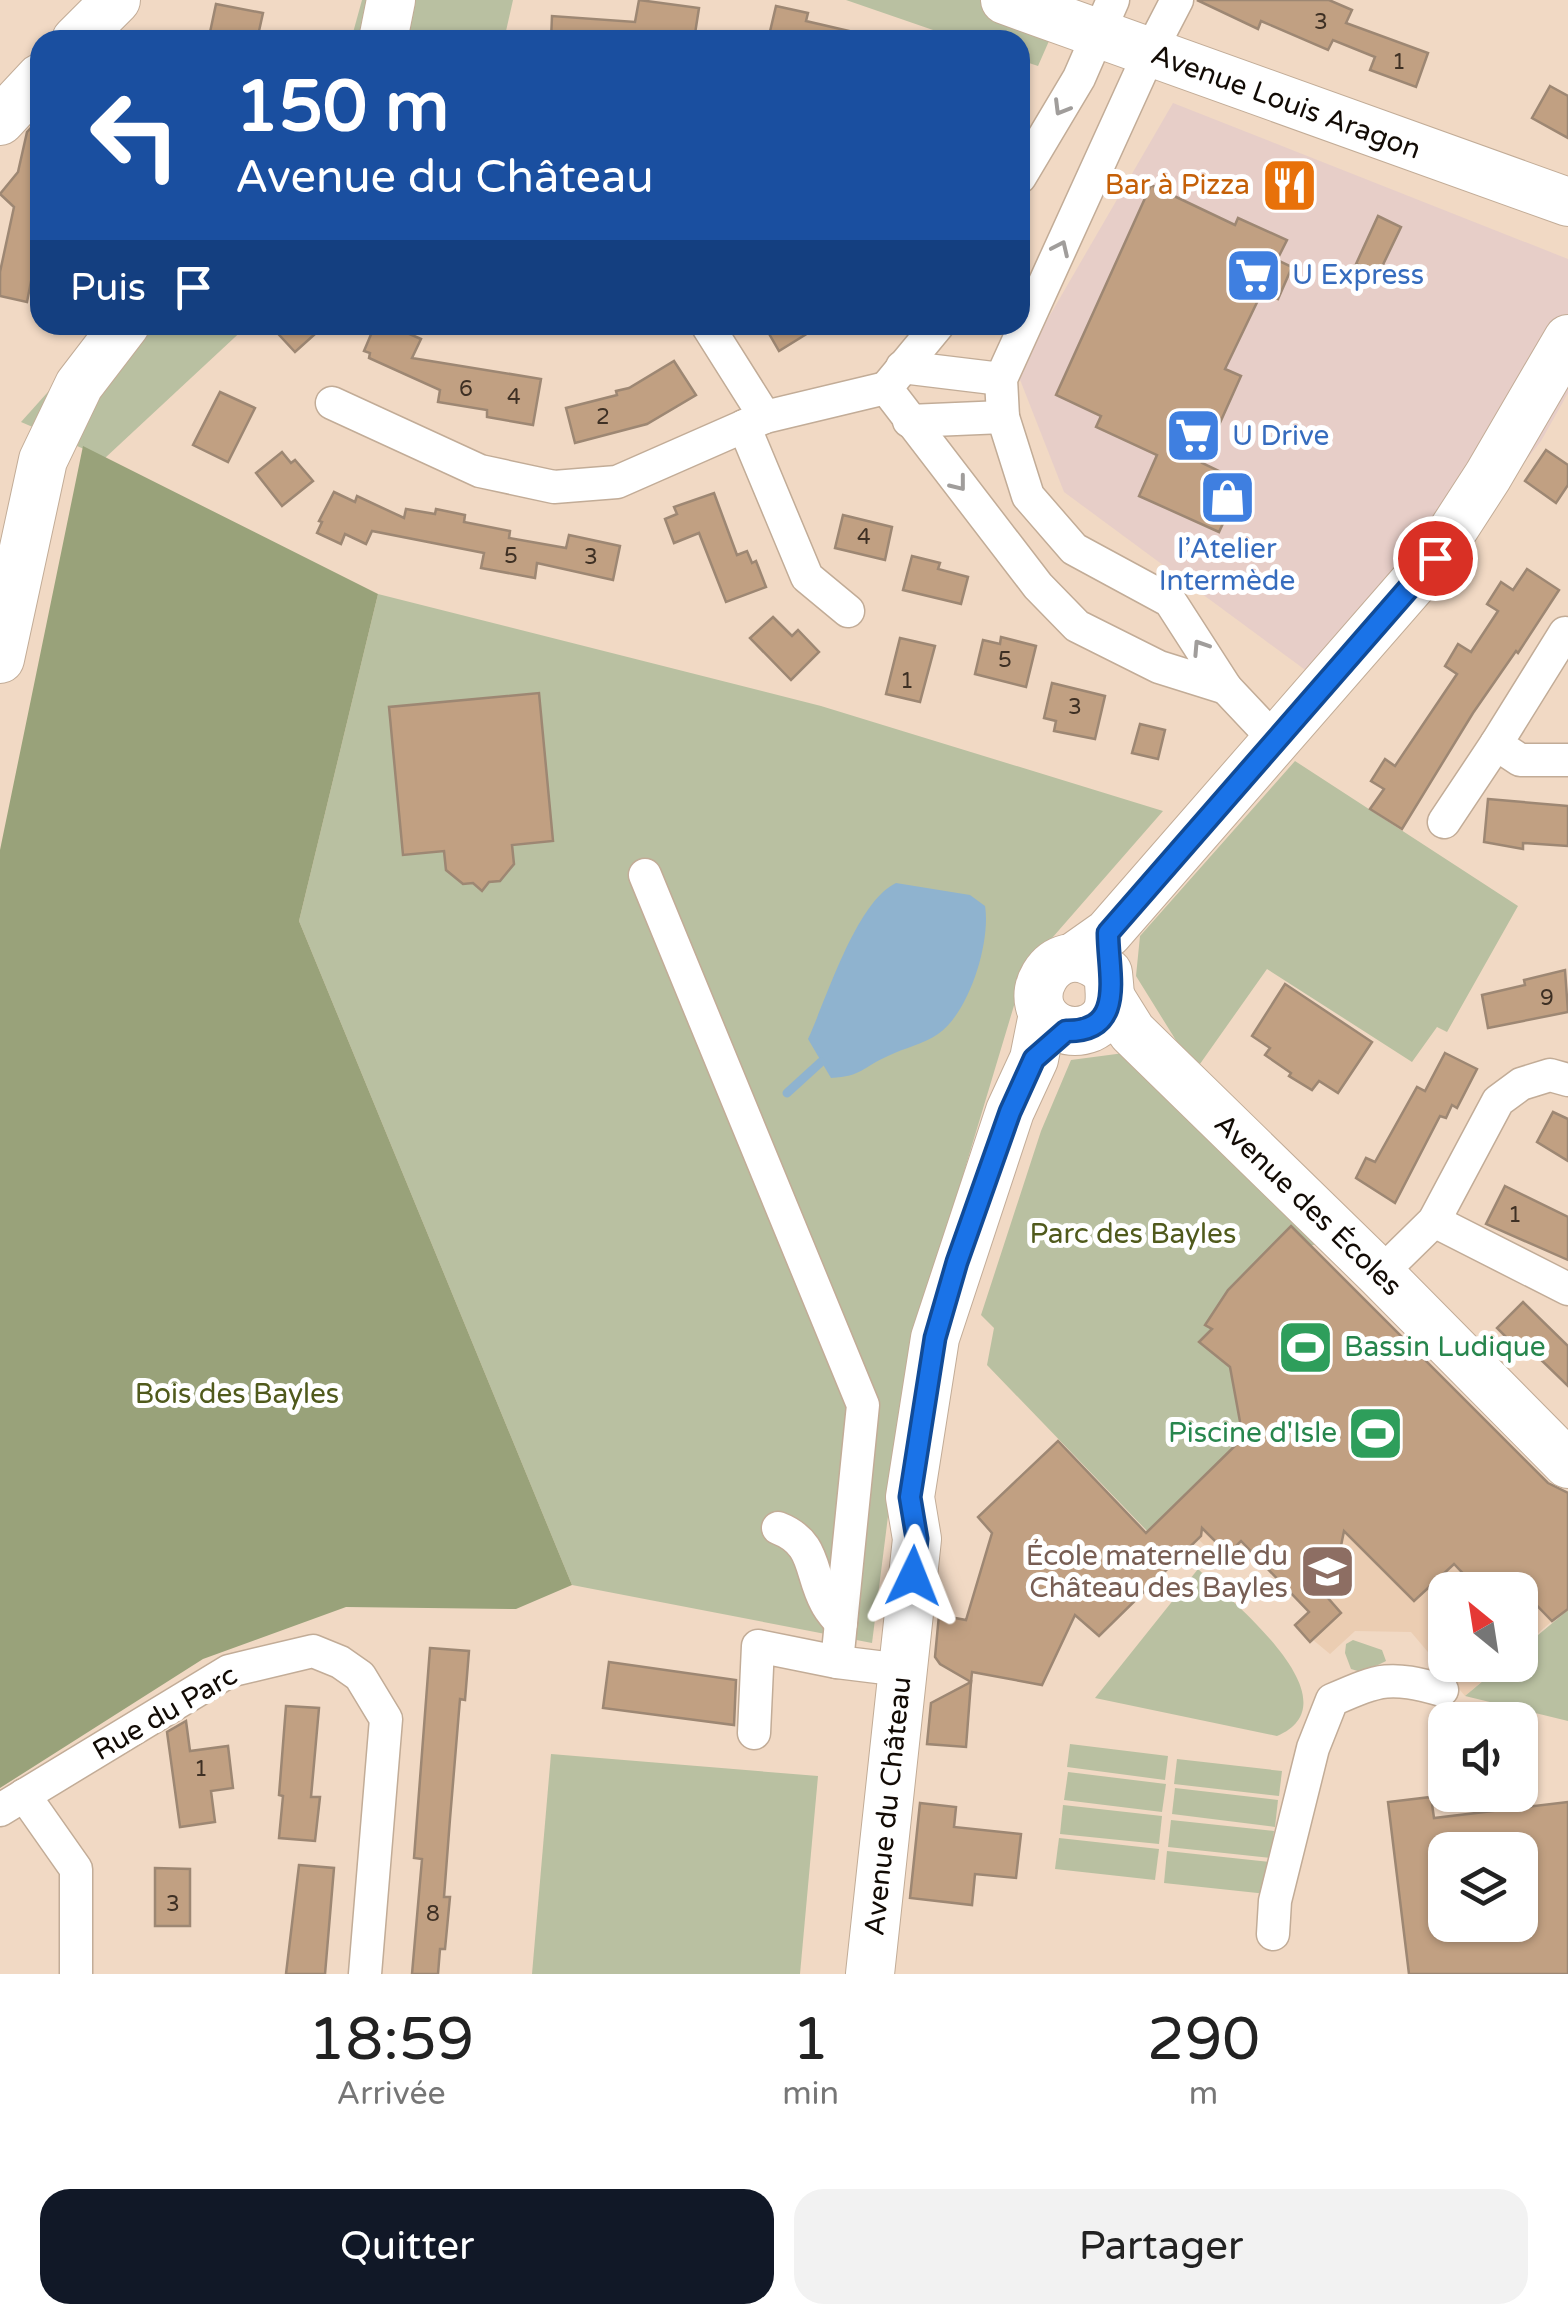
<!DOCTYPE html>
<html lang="fr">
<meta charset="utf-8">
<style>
:root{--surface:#fff;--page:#f2f2f2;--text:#222;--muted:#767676;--accent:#111827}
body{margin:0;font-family:"Varela Round",sans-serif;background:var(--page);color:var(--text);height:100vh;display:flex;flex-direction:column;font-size:38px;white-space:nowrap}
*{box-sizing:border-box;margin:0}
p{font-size:32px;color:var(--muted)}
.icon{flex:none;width:55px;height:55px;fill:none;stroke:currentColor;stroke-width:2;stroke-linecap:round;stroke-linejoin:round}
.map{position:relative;height:1974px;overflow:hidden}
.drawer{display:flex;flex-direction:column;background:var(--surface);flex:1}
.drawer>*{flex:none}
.top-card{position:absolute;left:30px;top:30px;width:1000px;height:305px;border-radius:30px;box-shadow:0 2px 8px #0004;background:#1a4fa0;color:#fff;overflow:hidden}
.needle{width:65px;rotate:330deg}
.tools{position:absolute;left:1428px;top:1572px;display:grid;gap:20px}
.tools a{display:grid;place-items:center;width:110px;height:110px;border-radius:20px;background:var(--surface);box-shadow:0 2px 8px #0004;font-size:50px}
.pin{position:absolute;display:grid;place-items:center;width:85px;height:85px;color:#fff;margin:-42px;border:5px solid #fff;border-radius:50%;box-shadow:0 2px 10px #0007}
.me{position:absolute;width:110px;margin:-55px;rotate:2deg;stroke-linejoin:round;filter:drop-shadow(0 0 8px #0008)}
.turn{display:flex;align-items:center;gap:35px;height:210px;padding:0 40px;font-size:45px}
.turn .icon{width:130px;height:130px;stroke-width:2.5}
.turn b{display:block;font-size:70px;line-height:85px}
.then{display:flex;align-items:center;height:95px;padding:0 40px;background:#0003;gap:20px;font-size:38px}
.eta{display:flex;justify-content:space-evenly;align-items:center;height:170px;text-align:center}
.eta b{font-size:60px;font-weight:600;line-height:70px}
.action{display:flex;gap:20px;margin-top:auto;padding:20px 40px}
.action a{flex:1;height:115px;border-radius:30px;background:var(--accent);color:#fff;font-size:40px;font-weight:600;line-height:115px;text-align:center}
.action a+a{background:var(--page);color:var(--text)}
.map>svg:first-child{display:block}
.commercial{fill:#e7cec8}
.built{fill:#ebcdb2}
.green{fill:#b9c0a1}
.forest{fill:#99a27a}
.water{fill:#8fb3cf}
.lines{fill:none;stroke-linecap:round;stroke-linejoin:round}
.stream{stroke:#8fb3cf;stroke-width:9}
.building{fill:#c1a082;stroke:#9d8773;stroke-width:2.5;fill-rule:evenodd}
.street-casing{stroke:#c2ac97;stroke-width:35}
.secondary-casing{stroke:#c2ac97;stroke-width:50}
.street{stroke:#fff;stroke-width:32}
.secondary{stroke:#fff;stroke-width:48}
.oneway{stroke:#a09d9b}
.route-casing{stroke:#114b97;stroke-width:25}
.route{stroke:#1a73e8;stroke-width:18}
.labels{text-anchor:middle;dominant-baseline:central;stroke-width:10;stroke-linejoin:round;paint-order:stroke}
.number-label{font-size:22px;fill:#3e3024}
.street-label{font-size:28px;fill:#120b05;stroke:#fff}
.food-label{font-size:28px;fill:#c56008;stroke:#fff;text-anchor:end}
.shop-label{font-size:28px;fill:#366cbe;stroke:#fff;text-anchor:start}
.park-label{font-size:28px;fill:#505a1c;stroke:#fff}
.leisure-label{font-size:28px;fill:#27864d;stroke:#fff;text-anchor:start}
.education-label{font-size:28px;fill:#785e54;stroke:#fff;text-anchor:end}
</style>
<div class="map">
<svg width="1568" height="1974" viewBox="0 0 1568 1974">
<rect width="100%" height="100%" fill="#f1d9c4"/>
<polygon class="commercial" points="1173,103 1568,259 1568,393 1541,441 1342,697 1064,492 1017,372"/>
<polygon class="built" points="1247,1436 1414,1601 1476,1544 1552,1621 1520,1649 1520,1590 1445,1590 1445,1665 1501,1665 1465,1696 1411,1632 1355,1631 1330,1654 1295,1625 1308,1611 1242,1542 1228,1554 1217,1543 1208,1549 1170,1510"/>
<g class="green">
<polygon points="362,0 513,0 504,40 351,40"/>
<polygon points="846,0 1067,0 1038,66 1020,60 1020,40 962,40"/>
<polygon points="108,325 248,325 105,458 21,422"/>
<polygon points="378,594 821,706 1163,811 1025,969 908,1358 872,1643 572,1585 299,921"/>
<polygon points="1295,761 1518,906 1447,1032 1437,1027 1412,1062 1267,969 1195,1071 1136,976 1140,936"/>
<polygon points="1124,1053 1317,1244 1289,1251 1228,1357 1226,1364 1230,1367 1242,1430 1247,1436 1150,1534 987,1365 994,1328 981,1315 1041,1131 1071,1060"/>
<path d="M1198 1569C1230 1600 1358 1701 1277 1736L1095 1698Z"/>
<polygon points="1568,1610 1568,1721 1465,1696 1502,1665 1520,1665 1520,1650"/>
<polygon points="1353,1640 1382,1650 1386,1661 1374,1667 1368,1674 1351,1669 1345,1653 1346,1644"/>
<polygon points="1070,1744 1168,1756 1165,1780 1067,1767"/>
<polygon points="551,1754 818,1776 800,1974 532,1974"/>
<polygon points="1177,1759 1282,1771 1279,1796 1174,1784"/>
<polygon points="1068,1772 1166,1784 1162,1812 1064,1800"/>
<polygon points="1175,1788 1278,1800 1275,1827 1172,1814"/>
<polygon points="1063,1805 1162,1816 1159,1844 1060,1834"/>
<polygon points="1171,1820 1274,1831 1271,1858 1168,1847"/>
<polygon points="1059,1838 1159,1849 1155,1880 1055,1869"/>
<polygon points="1167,1851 1270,1862 1267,1894 1164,1883"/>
</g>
<polygon class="forest" points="83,446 378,594 299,921 572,1585 516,1609 346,1607 203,1659 0,1788 0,850"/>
<path class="water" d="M896 883 970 895 985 906C991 942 969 1013 938 1034 924 1044 904 1048 888 1056 861 1068 863 1076 831 1078L808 1039C827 998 856 902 896 883Z"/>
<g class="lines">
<polyline class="stream" points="787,1093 821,1062"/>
</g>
<g class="building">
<polygon points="639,0 699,8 694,40 551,40 552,16 635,22"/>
<polygon points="1197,0 1329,0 1352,10 1346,23 1428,53 1416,87 1370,70 1375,57 1333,40 1328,50 1261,21 1258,29"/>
<polygon points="216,4 263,13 257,40 209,37"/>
<polygon points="776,6 808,13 806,21 849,31 848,40 768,40"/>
<polygon points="1550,86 1568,96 1568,138 1532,118"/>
<polygon points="40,118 40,252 37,251 27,302 0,296 0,272 14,207 0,194 18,172 27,132"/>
<polygon points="1151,185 1235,225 1238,218 1287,240 1277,260 1292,267 1278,299 1262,292 1225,369 1241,376 1202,463 1242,482 1219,532 1139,496 1157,455 1096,427 1101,416 1056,395"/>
<polygon points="1378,216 1401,227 1379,273 1356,264"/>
<polygon points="270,325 325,325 295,352"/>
<polygon points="375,325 389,325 421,339 412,358 541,379 533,425 487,417 487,410 438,402 440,390 369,358 370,353 364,351"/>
<polygon points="764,325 821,325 779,351"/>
<polygon points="674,361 696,395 647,424 575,443 566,408 617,395 616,391 629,388"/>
<polygon points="220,392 255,408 228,462 193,445"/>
<polygon points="1546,450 1568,465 1568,485 1556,503 1525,481"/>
<polygon points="282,452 291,463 295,460 313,481 282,506 256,473"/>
<polygon points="334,492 355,502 357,496 404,518 406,509 435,514 436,509 465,515 464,522 510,531 509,538 566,548 569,535 620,546 613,580 537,563 535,578 481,568 484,553 372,531 366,544 345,534 341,544 317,533 322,522 319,521"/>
<polygon points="714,493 737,555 747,551 752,563 756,561 766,587 726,602 699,533 674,543 665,519 677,514 674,507"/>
<polygon points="843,515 892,527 885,560 835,548"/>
<polygon points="912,556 940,563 938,569 968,577 961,604 903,590"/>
<polygon points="1527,569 1559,590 1518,653 1516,651 1473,713 1402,829 1370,809 1384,789 1371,781 1385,759 1395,766 1457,674 1445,666 1458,644 1471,652 1498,611 1487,604 1501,582 1513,590"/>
<polygon points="773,617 792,636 798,630 819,652 791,680 750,638"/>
<polygon points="1001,637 1036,646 1026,687 975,674 983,640 1000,644"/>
<polygon points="900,638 935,646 920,702 886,694"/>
<polygon points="1052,683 1105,696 1095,739 1054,731 1056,721 1044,718"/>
<polygon points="539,693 553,841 512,845 514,864 500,881 489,882 482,891 473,883 463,884 446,870 444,851 403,855 389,707"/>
<polygon points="1140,724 1165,730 1158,759 1132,753"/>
<polygon points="1488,799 1568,806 1568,846 1523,843 1523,849 1484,842"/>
<polygon points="1565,970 1568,1012 1488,1028 1482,995 1525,985 1524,980"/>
<polygon points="1285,984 1372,1042 1338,1093 1319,1081 1312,1090 1289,1076 1291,1073 1265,1055 1270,1048 1252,1036"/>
<polygon points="1445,1053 1477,1069 1457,1108 1452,1105 1446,1118 1440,1116 1395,1203 1356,1178 1366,1158 1375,1162 1417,1087 1425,1091"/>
<polygon points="1553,1112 1568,1119 1568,1161 1537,1142"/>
<polygon points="1505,1186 1568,1217 1568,1260 1486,1224"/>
<polygon points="1291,1226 1548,1483 1568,1493 1568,1609 1552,1621 1514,1582 1503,1590 1479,1590 1454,1564 1414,1601 1344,1531 1333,1585 1337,1590 1328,1598 1341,1613 1310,1642 1295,1625 1309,1612 1241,1541 1228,1554 1202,1528 1201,1536 1099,1636 1075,1615 1042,1685 972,1672 971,1682 940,1664 935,1657 939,1615 966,1620 992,1533 978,1517 1058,1441 1146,1533 1243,1438 1230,1367 1199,1342 1212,1329 1205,1325 1228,1290"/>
<polygon points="1523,1302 1568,1346 1568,1386 1532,1351 1526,1357 1497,1328"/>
<polygon points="430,1648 469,1651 465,1700 460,1699 450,1819 444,1897 450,1897 445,1949 440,1949 438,1974 412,1974 422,1859 414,1858"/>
<polygon points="609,1662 736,1680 734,1725 603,1708"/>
<polygon points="971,1682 966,1747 927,1744 931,1703"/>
<polygon points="286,1706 319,1708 311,1797 320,1797 315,1841 279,1838 283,1796 279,1795"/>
<polygon points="186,1721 190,1751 228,1746 233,1788 211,1791 215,1822 180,1827 167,1732"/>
<path d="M1431 1797 1434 1818 1568 1802V1974H1409L1388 1802ZM1445 1850H1520V1925H1445Z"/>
<polygon points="920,1803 956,1807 954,1827 1021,1834 1016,1878 975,1874 972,1905 910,1898"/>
<polygon points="299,1865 334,1868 325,1974 286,1974"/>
<polygon points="155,1868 190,1869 190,1926 155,1926"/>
</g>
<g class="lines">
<defs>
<g id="street">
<polyline points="1020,177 1079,78 1113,0"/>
<polyline points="707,325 765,417"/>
<polyline points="938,325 886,388 1038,586 1077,626 1159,667 1226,688 1170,601 1074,549 1028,496 1003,417 1001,379 1149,54 1177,0"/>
<polyline points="902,367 1001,379"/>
<polyline points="332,403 480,471 554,487 617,482 765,417 886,388"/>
<polyline points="909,421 1003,417"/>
<polyline points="744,426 807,577 848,611"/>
<polyline points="1565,633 1496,744 1520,760 1568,760"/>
<polyline points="1226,688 1275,740"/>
<polyline points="1444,822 1496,744"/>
<polyline points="645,875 863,1405 837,1662"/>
<polyline points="1434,1221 1568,1289"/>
<polyline points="1380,1274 1434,1221 1498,1101 1521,1084 1550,1075 1568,1080"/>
<path d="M778 1528C817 1543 809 1572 826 1603 829 1610 836 1617 841 1623"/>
<polyline points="754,1733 758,1646 837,1662 902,1670"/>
<polyline points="24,1795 76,1869 76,1974"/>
<polyline points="0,1810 229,1671 313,1651 340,1662 360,1676 386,1719 365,1974"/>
<path d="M1273 1934 1275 1901 1313 1748 1332 1700C1382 1678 1389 1676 1442 1690"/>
</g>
<g id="secondary">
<polyline points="1005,0 1568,202"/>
<polyline points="76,40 116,0"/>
<polyline points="383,40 391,0"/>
<polyline points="0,121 40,78"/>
<polyline points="0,659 43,460 79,385 125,325"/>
<polyline points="1074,957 1108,933 1435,558 1488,476 1568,339"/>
<path d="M1100 967C1053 932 1012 1006 1060 1028 1070 1032 1080 1032 1090 1028 1115 1016 1110 996 1108 973"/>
<polyline points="1112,1000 1132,1032 1380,1274 1568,1464"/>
<polyline points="870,1974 917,1539 910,1497 935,1338 1010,1111 1034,1059 1043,1014"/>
</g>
</defs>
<use href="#street" class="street-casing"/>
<use href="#secondary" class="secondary-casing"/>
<use href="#street" class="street"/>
<use href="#secondary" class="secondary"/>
</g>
<defs><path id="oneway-chevron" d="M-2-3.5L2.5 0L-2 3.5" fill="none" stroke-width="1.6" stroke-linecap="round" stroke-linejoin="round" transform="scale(2.5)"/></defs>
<g class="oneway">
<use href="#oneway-chevron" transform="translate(1061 108) rotate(121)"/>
<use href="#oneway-chevron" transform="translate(1061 248) rotate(-65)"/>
<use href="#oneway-chevron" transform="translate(959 484) rotate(52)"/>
<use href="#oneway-chevron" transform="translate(1200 647) rotate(-123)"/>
</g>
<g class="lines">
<defs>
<path id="route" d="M913 1576 917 1539 910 1497 935 1338 957 1262 1010 1112 1034 1059 1066 1031C1127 1032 1108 974 1108 933L1435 558"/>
</defs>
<use href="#route" class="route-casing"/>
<use href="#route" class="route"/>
</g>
<defs>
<symbol id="restaurant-square" viewBox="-11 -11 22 22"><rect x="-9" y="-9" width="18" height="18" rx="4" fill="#e8710a" stroke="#fff"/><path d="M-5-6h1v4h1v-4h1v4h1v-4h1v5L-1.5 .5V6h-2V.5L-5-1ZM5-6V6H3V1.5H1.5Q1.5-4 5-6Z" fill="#fff"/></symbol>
<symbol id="supermarket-square" viewBox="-11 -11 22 22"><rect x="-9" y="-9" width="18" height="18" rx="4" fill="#3f7fe0" stroke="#fff"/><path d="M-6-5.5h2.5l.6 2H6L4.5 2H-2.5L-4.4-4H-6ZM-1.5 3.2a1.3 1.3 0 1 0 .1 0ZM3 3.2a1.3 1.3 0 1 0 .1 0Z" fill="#fff"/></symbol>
<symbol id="shop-square" viewBox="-11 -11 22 22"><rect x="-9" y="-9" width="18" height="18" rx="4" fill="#3f7fe0" stroke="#fff"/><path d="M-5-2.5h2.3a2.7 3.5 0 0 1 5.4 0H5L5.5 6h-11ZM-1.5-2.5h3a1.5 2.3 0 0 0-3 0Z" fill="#fff"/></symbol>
<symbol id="stadium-square" viewBox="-11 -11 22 22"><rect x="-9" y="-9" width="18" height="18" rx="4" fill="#2e9e5b" stroke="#fff"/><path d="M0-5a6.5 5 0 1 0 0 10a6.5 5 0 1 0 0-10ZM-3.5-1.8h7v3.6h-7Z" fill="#fff"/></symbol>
<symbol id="school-square" viewBox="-11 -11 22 22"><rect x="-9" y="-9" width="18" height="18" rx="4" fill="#8d6e63" stroke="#fff"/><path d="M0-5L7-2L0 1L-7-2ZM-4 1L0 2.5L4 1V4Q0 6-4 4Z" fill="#fff"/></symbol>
</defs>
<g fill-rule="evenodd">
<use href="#restaurant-square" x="1258" y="154" width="63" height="63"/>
<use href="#supermarket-square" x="1222" y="244" width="63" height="63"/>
<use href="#supermarket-square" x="1162" y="404" width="63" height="63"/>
<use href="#shop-square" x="1196" y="466" width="63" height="63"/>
<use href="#stadium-square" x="1274" y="1316" width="63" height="63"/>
<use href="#stadium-square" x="1344" y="1402" width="63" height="63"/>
<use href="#school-square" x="1296" y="1540" width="63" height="63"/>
</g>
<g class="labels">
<g class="number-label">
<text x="1321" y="22">3</text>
<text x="1399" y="62">1</text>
<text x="466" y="389">6</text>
<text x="514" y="397">4</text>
<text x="603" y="417">2</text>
<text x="864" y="537">4</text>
<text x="511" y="556">5</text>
<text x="591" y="557">3</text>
<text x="1005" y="660">5</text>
<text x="907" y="681">1</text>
<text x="1075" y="707">3</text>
<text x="1547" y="998">9</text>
<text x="1515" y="1215">1</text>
<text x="201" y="1769">1</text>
<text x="173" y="1904">3</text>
<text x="433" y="1914">8</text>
</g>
<g class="street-label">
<text transform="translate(1286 102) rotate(20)">Avenue Louis Aragon</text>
<text transform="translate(1308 1205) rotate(44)">Avenue des Écoles</text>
<text transform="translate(165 1713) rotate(-30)">Rue du Parc</text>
<text transform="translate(888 1806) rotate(-84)">Avenue du Château</text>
</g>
<g class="food-label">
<text x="1250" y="185">Bar à Pizza</text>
</g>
<g class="shop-label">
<text x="1292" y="275">U Express</text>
<text x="1232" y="436">U Drive</text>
<text x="1227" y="549" text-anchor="middle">l’Atelier<tspan x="1227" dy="32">Intermède</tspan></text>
</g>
<g class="park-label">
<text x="1133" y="1234">Parc des Bayles</text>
<text x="237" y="1394">Bois des Bayles</text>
</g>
<g class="leisure-label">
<text x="1344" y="1347">Bassin Ludique</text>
<text x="1337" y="1433" text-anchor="end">Piscine d'Isle</text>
</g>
<g class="education-label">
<text x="1288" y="1556">École maternelle du<tspan x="1288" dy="32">Château des Bayles</tspan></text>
</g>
</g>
</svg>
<div class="tools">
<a><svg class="needle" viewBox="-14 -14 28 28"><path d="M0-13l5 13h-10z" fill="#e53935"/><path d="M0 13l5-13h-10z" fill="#767676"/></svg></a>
<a><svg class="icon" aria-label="sound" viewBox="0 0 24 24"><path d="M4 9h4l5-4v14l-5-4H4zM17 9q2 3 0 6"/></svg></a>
<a><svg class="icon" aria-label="layers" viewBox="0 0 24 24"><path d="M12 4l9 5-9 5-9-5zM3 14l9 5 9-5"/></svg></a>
</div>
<div class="pin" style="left:1435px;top:558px;background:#d93025"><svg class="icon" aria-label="arrive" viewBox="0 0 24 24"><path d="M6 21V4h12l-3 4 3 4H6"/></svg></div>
<svg class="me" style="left:913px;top:1576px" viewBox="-20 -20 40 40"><path d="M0-17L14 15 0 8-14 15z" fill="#1a73e8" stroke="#fff" stroke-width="4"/></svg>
<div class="top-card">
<div class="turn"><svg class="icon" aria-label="left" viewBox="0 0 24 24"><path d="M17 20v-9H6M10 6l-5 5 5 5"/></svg><div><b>150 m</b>Avenue du Château</div></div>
<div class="then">Puis<svg class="icon" aria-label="arrive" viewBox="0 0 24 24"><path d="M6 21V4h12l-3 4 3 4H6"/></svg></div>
</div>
</div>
<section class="drawer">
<div class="eta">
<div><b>18:59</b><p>Arrivée</p></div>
<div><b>1</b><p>min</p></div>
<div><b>290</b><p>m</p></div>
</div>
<div class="action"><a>Quitter</a><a>Partager</a></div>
</section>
